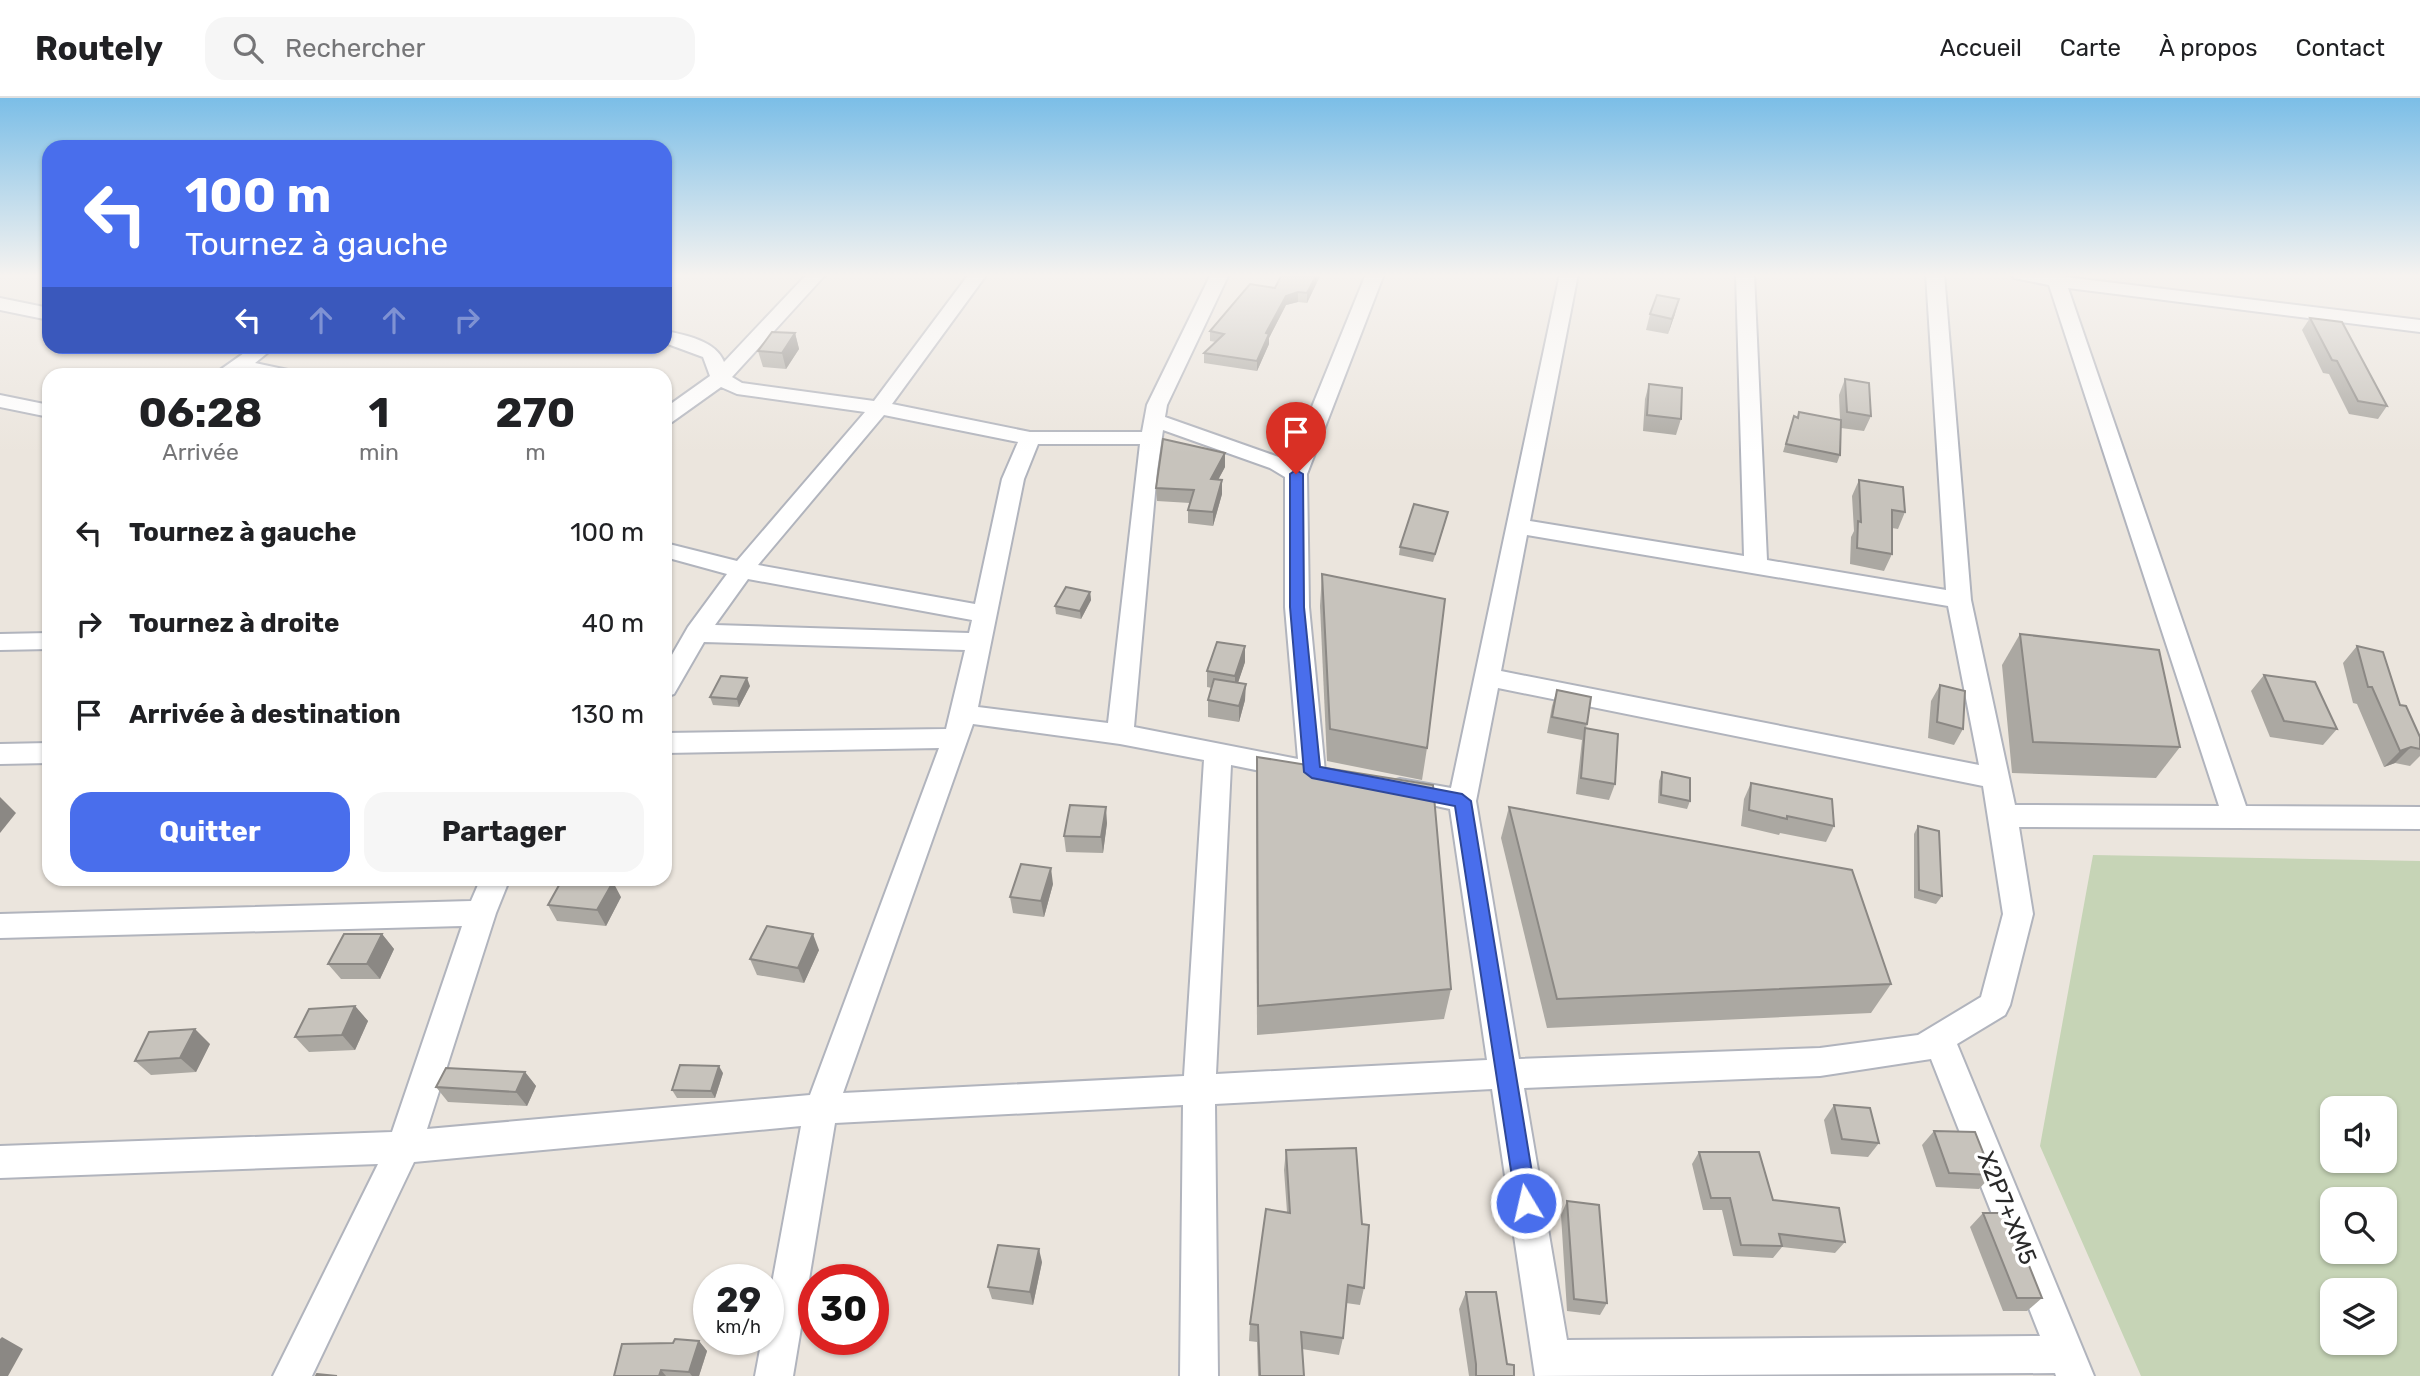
<!DOCTYPE html>
<html lang="fr">
<meta charset="utf-8">
<style>
:root{--surface:#fff;--page:#f6f6f6;--text:#202124;--muted:#757577;--line:#e0e0e0;--accent:#496eec}
body{margin:0;font-family:Rubik,sans-serif;background:var(--page);color:var(--text);height:100vh;display:flex;flex-direction:column;font-size:26px;white-space:nowrap}
*{box-sizing:border-box;margin:0}
p{font-size:23px;color:var(--muted)}
.icon{flex:none;width:38px;height:38px;fill:none;stroke:currentColor;stroke-width:2;stroke-linecap:round;stroke-linejoin:round}
.map{position:relative;flex:1;overflow:hidden}
.details{position:absolute;left:42px;top:270px;width:630px;height:518px;display:flex;flex-direction:column;background:var(--surface);border-radius:21px;box-shadow:0 2px 5px #0004}
.details>*{flex:none}
.top-card{position:absolute;left:42px;top:42px;width:630px;height:214px;border-radius:21px;box-shadow:0 2px 5px #0004;background:#496eec;color:#fff;overflow:hidden}
.fabs{position:absolute;left:2320px;top:998px;display:grid;gap:14px}
.fabs a{display:grid;place-items:center;width:77px;height:77px;border-radius:14px;background:var(--surface);box-shadow:0 2px 5px #0004;font-size:35px}
.speed{position:absolute;left:693px;top:1166px;display:flex;gap:14px;font-size:35px;font-weight:700;text-align:center}
.speed>*{display:grid;place-content:center;width:91px;height:91px;border-radius:50%;background:var(--surface);box-shadow:0 2px 5px #0004;line-height:1}
.speed small{font-size:18px;font-weight:400}
.speed .limit{border:10px solid #d22;background:#fff;color:#111}
.pin{position:absolute;display:grid;place-items:center;width:60px;height:60px;color:#fff;margin:-72px -30px;border-radius:50% 50% 50% 0;rotate:-45deg;box-shadow:0 0 7px #0007}
.pin .icon{rotate:45deg}
.me{position:absolute;width:77px;margin:-38px;rotate:351deg;stroke-linejoin:round;filter:drop-shadow(0 0 5px #0008)}
.turn{display:flex;align-items:center;gap:24px;height:147px;padding:0 28px;font-size:32px}
.turn .icon{width:91px;height:91px;stroke-width:2.5}
.turn b{display:block;font-size:49px;line-height:60px}
.lanes{display:flex;align-items:center;height:66px;padding:0 28px;background:#0003;justify-content:center;gap:35px;direction:ltr}
.lanes .off{opacity:.35}
.eta{display:flex;justify-content:space-evenly;align-items:center;height:119px;text-align:center}
.eta b{font-size:42px;font-weight:700;line-height:49px}
.cta{display:flex;gap:14px;margin-top:auto;padding:14px 28px}
.cta a{flex:1;height:80px;border-radius:21px;background:var(--accent);color:#fff;font-size:28px;font-weight:700;line-height:80px;text-align:center}
.cta a+a{background:var(--page);color:var(--text)}
ul{padding:0;list-style:none}
li{display:flex;align-items:center;gap:21px;height:91px;padding:0 28px}
li div{flex:1}
li b{display:block;font-size:26px}
li em{font-style:normal}
header{display:flex;align-items:center;gap:42px;box-sizing:border-box;height:98px;padding:0 35px;background:var(--surface);border-bottom:2px solid var(--line)}
header strong{font-size:33px}
nav{display:flex;gap:38px;margin-inline-start:auto;font-size:24px}
.search{width:490px;height:63px;background:var(--page);display:flex;align-items:center;gap:18px;box-sizing:border-box;padding:0 24px;border-radius:21px;color:var(--muted);font-size:26px}
.map>svg:first-child{display:block}
.cemetery{fill:#c6d4b6;fill-rule:evenodd}
.lines{fill:none;stroke-linecap:round;stroke-linejoin:round}
.minor-casing{stroke:#b1b4bd;stroke-width:4}
.minor{fill:#fff;fill-rule:evenodd}
.wall{fill:#aba8a2}
.shaded-wall{fill:#8b8884}
.building{fill:#c7c3bc;stroke:#8b8884;stroke-width:2}
.route{fill:#496eec;stroke:#2f4899;stroke-width:2}
.labels{text-anchor:middle;dominant-baseline:central;stroke-width:7;stroke-linejoin:round;paint-order:stroke}
.near-street-label{font-size:24px;fill:#2a2a2a;stroke:#fff}
</style>
<header>
<strong>Routely</strong>
<div class="search"><svg class="icon" aria-label="search" viewBox="0 0 24 24"><circle cx="10" cy="10" r="6"/><path d="M15 15l6 6"/></svg>Rechercher</div>
<nav><a>Accueil</a><a>Carte</a><a>À propos</a><a>Contact</a></nav>
</header>
<div class="map">
<svg width="2420" height="1278" viewBox="0 0 2420 1278">
<rect width="100%" height="100%" fill="#ebe5dd"/>
<path class="cemetery" d="M2093 757 2420 763V1278H2141L2040 1048ZM2333 1010H2385V1062H2333ZM2333 1101H2385V1153H2333ZM2333 1192H2385V1244H2333Z"/>
<g class="lines">
<defs>
<g id="minor">
<path d="M807 176H826L732 279 742 285 874 303 969 176H987L892 306 1030 334H1142L1147 307 1211 176H1229L1167 307 1165 319 1290 363 1366 176H1384L1307 376 1309 509 1325 674 1322 681 1312 684 1302 681 1300 676 1290 679 1231 667 1216 976 1487 962 1450 711 1390 698 1386 691 1390 684 1400 681 1451 690 1560 176H1578L1530 423 1744 458 1736 176H1754L1767 462 1946 492 1926 176H1944L1971 502 2015 707 2219 708 2049 187 2014 180 2011 176H2065V179L2420 222V234L2068 190 2246 708 2420 709V731L2019 729 2033 816 2010 907 2005 917 1957 946 2094 1278H2056L2055 1275 1535 1278 1492 991 1215 1006 1218 1278H1180L1183 1007 835 1025 793 1278H755L762 1241H768V1207L801 1028 414 1064 312 1278H273L378 1066 0 1080V1048L392 1034 462 828 0 840V816L471 803 481 780H510L496 815 427 1031 810 997 939 650 665 655V635L946 631 965 552 704 544 674 596 665 599V569L688 529 727 476 665 459V445L737 463 865 314 737 296 721 289 672 324 665 326V310L710 278 703 259 665 245V233C686 237 716 243 724 264ZM884 317 1018 344 1002 381 975 506 758 467ZM1163 332 1270 370 1285 379V509L1298 661 1134 629 1157 373ZM1038 346H1140L1108 625 978 609 1024 381ZM1527 437 1948 508 1979 667 1501 573ZM748 481 972 522 969 535 715 527ZM1498 590 1983 688 2003 816 1981 899 1918 937 1820 950 1519 961 1476 703ZM973 626 1120 646 1204 662 1184 978 843 995ZM1931 961 2040 1238 1567 1242 1524 990 1820 978Z"/>
<polygon points="0,200 49,210 49,222 0,212"/>
<polygon points="254,248 276,248 255,265 288,272 290,276 218,276 220,272"/>
<polygon points="0,297 49,307 49,319 0,309"/>
<polygon points="49,535 49,551 0,552 0,536"/>
<polygon points="49,645 49,665 0,666 0,646"/>
</g>
</defs>
<use href="#minor" class="minor-casing"/>
<use href="#minor" class="minor"/>
</g>
<g class="wall">
<polygon points="1282,176 1321,176 1307,205 1298,204 1286,207 1269,240 1269,246 1257,273 1204,265 1204,255 1216,244 1210,243 1210,233 1275,190"/>
<polygon points="1650,216 1675,216 1668,236 1646,232"/>
<polygon points="2310,220 2387,308 2378,321 2349,316 2329,276 2323,275 2302,232"/>
<polygon points="795,235 799,251 786,271 763,269 758,253"/>
<polygon points="1845,281 1871,318 1864,333 1841,330 1840,357 1837,365 1783,354 1794,318 1797,319 1799,314 1840,322 1839,297"/>
<polygon points="1649,286 1681,321 1676,337 1643,333 1645,301"/>
<polygon points="1225,355 1225,369 1218,382 1222,396 1213,428 1188,425 1188,412 1190,405 1157,403 1156,390"/>
<polygon points="1859,382 1905,414 1898,431 1892,430 1892,456 1884,473 1850,466 1851,439 1854,433 1852,398"/>
<polygon points="1446,422 1433,464 1399,457 1400,449"/>
<polygon points="1322,476 1427,650 1422,682 1327,663 1320,508"/>
<polygon points="1090,494 1091,502 1081,521 1056,516 1055,508"/>
<polygon points="2020,536 2180,649 2156,680 2012,675 2002,567"/>
<polygon points="2357,548 2400,607 2420,639 2420,658 2410,668 2395,665 2384,669 2357,606 2353,605 2343,565"/>
<polygon points="1245,564 1238,584 1245,602 1239,624 1208,619 1208,602 1212,590 1207,589 1207,573"/>
<polygon points="2264,577 2337,631 2323,647 2270,639 2251,593"/>
<polygon points="1940,587 1963,631 1954,647 1928,640 1931,603"/>
<polygon points="750,588 739,609 713,607 710,599"/>
<polygon points="1557,592 1587,626 1586,630 1615,686 1609,702 1576,696 1582,642 1547,635 1552,608"/>
<polygon points="1257,659 1451,891 1444,921 1257,937 1256,691"/>
<polygon points="1662,674 1690,703 1687,711 1658,705 1659,683"/>
<polygon points="1751,685 1834,728 1826,744 1780,735 1779,737 1741,728 1744,701"/>
<polygon points="1509,709 1891,886 1871,915 1547,930 1501,740"/>
<polygon points="1107,725 1103,755 1066,754 1064,738"/>
<polygon points="1918,728 1942,798 1936,806 1914,800 1914,736"/>
<polygon points="1053,786 1044,819 1013,815 1010,799"/>
<polygon points="621,799 606,828 557,823 548,807"/>
<polygon points="382,836 394,851 380,881 341,881 328,866"/>
<polygon points="819,852 804,885 757,877 750,861"/>
<polygon points="355,908 368,923 355,952 309,954 295,939"/>
<polygon points="210,946 196,974 151,977 135,963"/>
<polygon points="525,974 536,988 527,1008 448,1004 436,989"/>
<polygon points="723,975 715,1000 677,1000 672,992"/>
<polygon points="1834,1007 1879,1045 1868,1059 1831,1056 1824,1022"/>
<polygon points="1934,1033 1992,1077 1979,1091 1936,1089 1922,1047"/>
<polygon points="1286,1052 1364,1190 1360,1207 1346,1205 1343,1240 1339,1257 1302,1251 1304,1278 1258,1278 1257,1244 1249,1243 1250,1226 1287,1114 1284,1072"/>
<polygon points="1699,1054 1773,1102 1845,1144 1835,1155 1782,1149 1773,1160 1733,1158 1722,1112 1703,1112 1692,1066"/>
<polygon points="1567,1103 1607,1205 1600,1217 1567,1213 1561,1117"/>
<polygon points="1983,1115 2042,1200 2027,1213 2003,1213 1970,1129"/>
<polygon points="1042,1164 1033,1207 992,1201 988,1189"/>
<polygon points="1466,1194 1507,1266 1514,1278 1469,1278 1459,1211"/>
<polygon points="699,1243 707,1253 699,1278 614,1278"/>
</g>
<g class="shaded-wall">
<polygon points="1317,176 1321,176 1307,205 1307,195"/>
<polygon points="1298,194 1298,204 1286,207 1269,240 1269,246 1257,273 1257,263 1266,235 1286,198"/>
<polygon points="1679,201 1675,216 1668,236 1672,221"/>
<polygon points="795,235 799,251 786,271 782,255"/>
<polygon points="1225,355 1225,369 1211,395 1211,381"/>
<polygon points="1222,382 1222,396 1213,428 1213,414"/>
<polygon points="1090,494 1091,502 1081,521 1080,513"/>
<polygon points="1245,548 1245,564 1235,594 1235,578"/>
<polygon points="747,580 750,588 739,609 737,601"/>
<polygon points="1246,586 1245,602 1239,624 1239,608"/>
<polygon points="2411,649 2395,665 2384,669 2400,653"/>
<polygon points="0,699 16,715 0,735"/>
<polygon points="1106,709 1107,725 1103,755 1101,739"/>
<polygon points="1051,770 1053,786 1044,819 1041,803"/>
<polygon points="613,784 621,799 606,828 597,812"/>
<polygon points="382,836 394,851 380,881 367,866"/>
<polygon points="813,836 819,852 804,885 798,870"/>
<polygon points="355,908 368,923 355,952 342,937"/>
<polygon points="195,931 210,946 196,974 180,960"/>
<polygon points="719,968 723,975 715,1000 711,993"/>
<polygon points="525,974 536,988 527,1008 516,994"/>
<polygon points="1039,1151 1042,1164 1033,1207 1030,1194"/>
<polygon points="2,1239 23,1251 8,1278 0,1278 0,1241"/>
<polygon points="699,1243 707,1253 699,1278 692,1278 689,1274"/>
<polygon points="661,1272 666,1278 659,1278"/>
</g>
<g class="building">
<polygon points="1282,176 1317,176 1307,195 1298,194 1286,198 1266,235 1269,236 1257,263 1204,255 1224,236 1210,233 1250,186 1275,190"/>
<polygon points="1657,197 1679,201 1672,221 1650,216"/>
<polygon points="2310,220 2342,224 2387,308 2358,303 2337,263 2332,262"/>
<polygon points="772,234 795,235 782,255 758,253"/>
<polygon points="1845,281 1869,285 1871,318 1847,314"/>
<polygon points="1649,286 1682,290 1681,321 1647,317"/>
<polygon points="1799,314 1841,322 1840,357 1786,346 1794,318 1798,320"/>
<polygon points="1163,341 1225,355 1211,381 1222,382 1213,414 1188,412 1194,392 1156,390"/>
<polygon points="1859,382 1903,389 1905,414 1892,412 1892,456 1857,450 1858,423 1861,424"/>
<polygon points="1414,406 1448,414 1435,456 1400,449"/>
<polygon points="1322,476 1445,501 1427,650 1330,631"/>
<polygon points="1066,489 1090,494 1080,513 1055,508"/>
<polygon points="2020,536 2159,552 2180,649 2033,644"/>
<polygon points="1217,544 1245,548 1235,578 1207,573"/>
<polygon points="2357,548 2383,554 2400,607 2406,608 2420,639 2420,651 2411,649 2400,653 2372,589 2368,589"/>
<polygon points="2264,577 2315,584 2337,631 2284,623"/>
<polygon points="721,578 747,580 737,601 710,599"/>
<polygon points="1214,581 1246,586 1239,608 1208,602"/>
<polygon points="1940,587 1965,593 1963,631 1937,624"/>
<polygon points="1557,592 1591,599 1587,626 1552,619"/>
<polygon points="1585,630 1618,636 1615,686 1581,680"/>
<polygon points="1257,659 1433,687 1451,891 1258,908"/>
<polygon points="1662,674 1690,680 1690,703 1661,697"/>
<polygon points="1751,685 1832,701 1834,728 1787,718 1787,721 1749,712"/>
<polygon points="1070,707 1106,709 1101,739 1064,738"/>
<polygon points="1509,709 1852,772 1891,886 1557,901"/>
<polygon points="1918,728 1939,733 1942,798 1919,792"/>
<polygon points="1021,766 1051,770 1041,803 1010,799"/>
<polygon points="563,780 583,780 613,784 597,812 548,807"/>
<polygon points="767,828 813,836 798,870 750,861"/>
<polygon points="344,836 382,836 367,866 328,866"/>
<polygon points="355,908 342,937 295,939 309,911"/>
<polygon points="195,931 180,960 135,963 149,934"/>
<polygon points="680,967 719,968 711,993 672,992"/>
<polygon points="446,970 525,974 516,994 436,989"/>
<polygon points="1834,1007 1870,1010 1879,1045 1842,1041"/>
<polygon points="1934,1033 1975,1034 1992,1077 1949,1075"/>
<polygon points="1356,1050 1362,1126 1369,1127 1364,1190 1348,1187 1343,1240 1301,1234 1304,1278 1260,1278 1258,1227 1250,1226 1266,1111 1290,1115 1286,1052"/>
<polygon points="1699,1054 1759,1054 1773,1102 1839,1110 1845,1144 1779,1136 1782,1148 1741,1147 1730,1100 1711,1100"/>
<polygon points="1567,1103 1599,1107 1607,1205 1574,1201"/>
<polygon points="1983,1115 2008,1115 2042,1200 2017,1200"/>
<polygon points="998,1147 1039,1151 1030,1194 988,1189"/>
<polygon points="1466,1194 1496,1194 1507,1266 1514,1267 1514,1278 1476,1278 1476,1266"/>
<polygon points="675,1241 699,1243 689,1274 661,1272 659,1278 614,1278 622,1246 673,1245"/>
<polygon points="317,1276 337,1278 316,1278"/>
</g>
<linearGradient id="sky" x2="0" y2="1"><stop stop-color="#7bbee7"/><stop offset="0.5" stop-color="#f6f3f0"/><stop offset="1" stop-color="#f6f3f0" stop-opacity="0"/></linearGradient>
<rect width="2420" height="355" fill="url(#sky)"/>
<polygon class="route" points="1296,372 1303,376 1304,509 1320,669 1462,696 1471,703 1537,1105 1534,1113 1526,1116 1519,1113 1516,1105 1455,708 1312,680 1304,674 1290,509 1290,376"/>
<g class="labels">
<g class="near-street-label">
<text transform="translate(2007 1110) rotate(68)">X2P7+XM5</text>
</g>
</g>
</svg>
<div class="fabs">
<a><svg class="icon" aria-label="sound" viewBox="0 0 24 24"><path d="M4 9h4l5-4v14l-5-4H4zM17 9q2 3 0 6"/></svg></a>
<a><svg class="icon" aria-label="search" viewBox="0 0 24 24"><circle cx="10" cy="10" r="6"/><path d="M15 15l6 6"/></svg></a>
<a><svg class="icon" aria-label="layers" viewBox="0 0 24 24"><path d="M12 4l9 5-9 5-9-5zM3 14l9 5 9-5"/></svg></a>
</div>
<div class="speed"><div>29<small>km/h</small></div><div class="limit">30</div></div>
<div class="pin" style="left:1296px;top:376px;background:#d93025"><svg class="icon" aria-label="arrive" viewBox="0 0 24 24"><path d="M6 21V4h12l-3 4 3 4H6"/></svg></div>
<svg class="me" style="left:1526px;top:1105px" viewBox="-20 -20 40 40"><circle r="17" fill="#496eec" stroke="#fff" stroke-width="3"/><path d="M0-11L8 9 0 5-8 9z" fill="#fff"/></svg>
<div class="top-card">
<div class="turn"><svg class="icon" aria-label="left" viewBox="0 0 24 24"><path d="M17 20v-9H6M10 6l-5 5 5 5"/></svg><div><b>100 m</b>Tournez à gauche</div></div>
<div class="lanes"><svg class="icon" aria-label="left" viewBox="0 0 24 24"><path d="M17 20v-9H6M10 6l-5 5 5 5"/></svg><svg class="icon off" aria-label="ahead" viewBox="0 0 24 24"><path d="M12 20V5M6 11l6-6 6 6"/></svg><svg class="icon off" aria-label="ahead" viewBox="0 0 24 24"><path d="M12 20V5M6 11l6-6 6 6"/></svg><svg class="icon off" aria-label="right" viewBox="0 0 24 24"><path d="M7 20v-9h11M14 6l5 5-5 5"/></svg></div>
</div>
<section class="details">
<div class="eta">
<div><b>06:28</b><p>Arrivée</p></div>
<div><b>1</b><p>min</p></div>
<div><b>270</b><p>m</p></div>
</div>
<ul>
<li><svg class="icon" aria-label="left" viewBox="0 0 24 24"><path d="M17 20v-9H6M10 6l-5 5 5 5"/></svg><div><b>Tournez à gauche</b></div><em>100 m</em></li>
<li><svg class="icon" aria-label="right" viewBox="0 0 24 24"><path d="M7 20v-9h11M14 6l5 5-5 5"/></svg><div><b>Tournez à droite</b></div><em>40 m</em></li>
<li><svg class="icon" aria-label="arrive" viewBox="0 0 24 24"><path d="M6 21V4h12l-3 4 3 4H6"/></svg><div><b>Arrivée à destination</b></div><em>130 m</em></li>
</ul>
<div class="cta"><a>Quitter</a><a>Partager</a></div>
</section>
</div>
